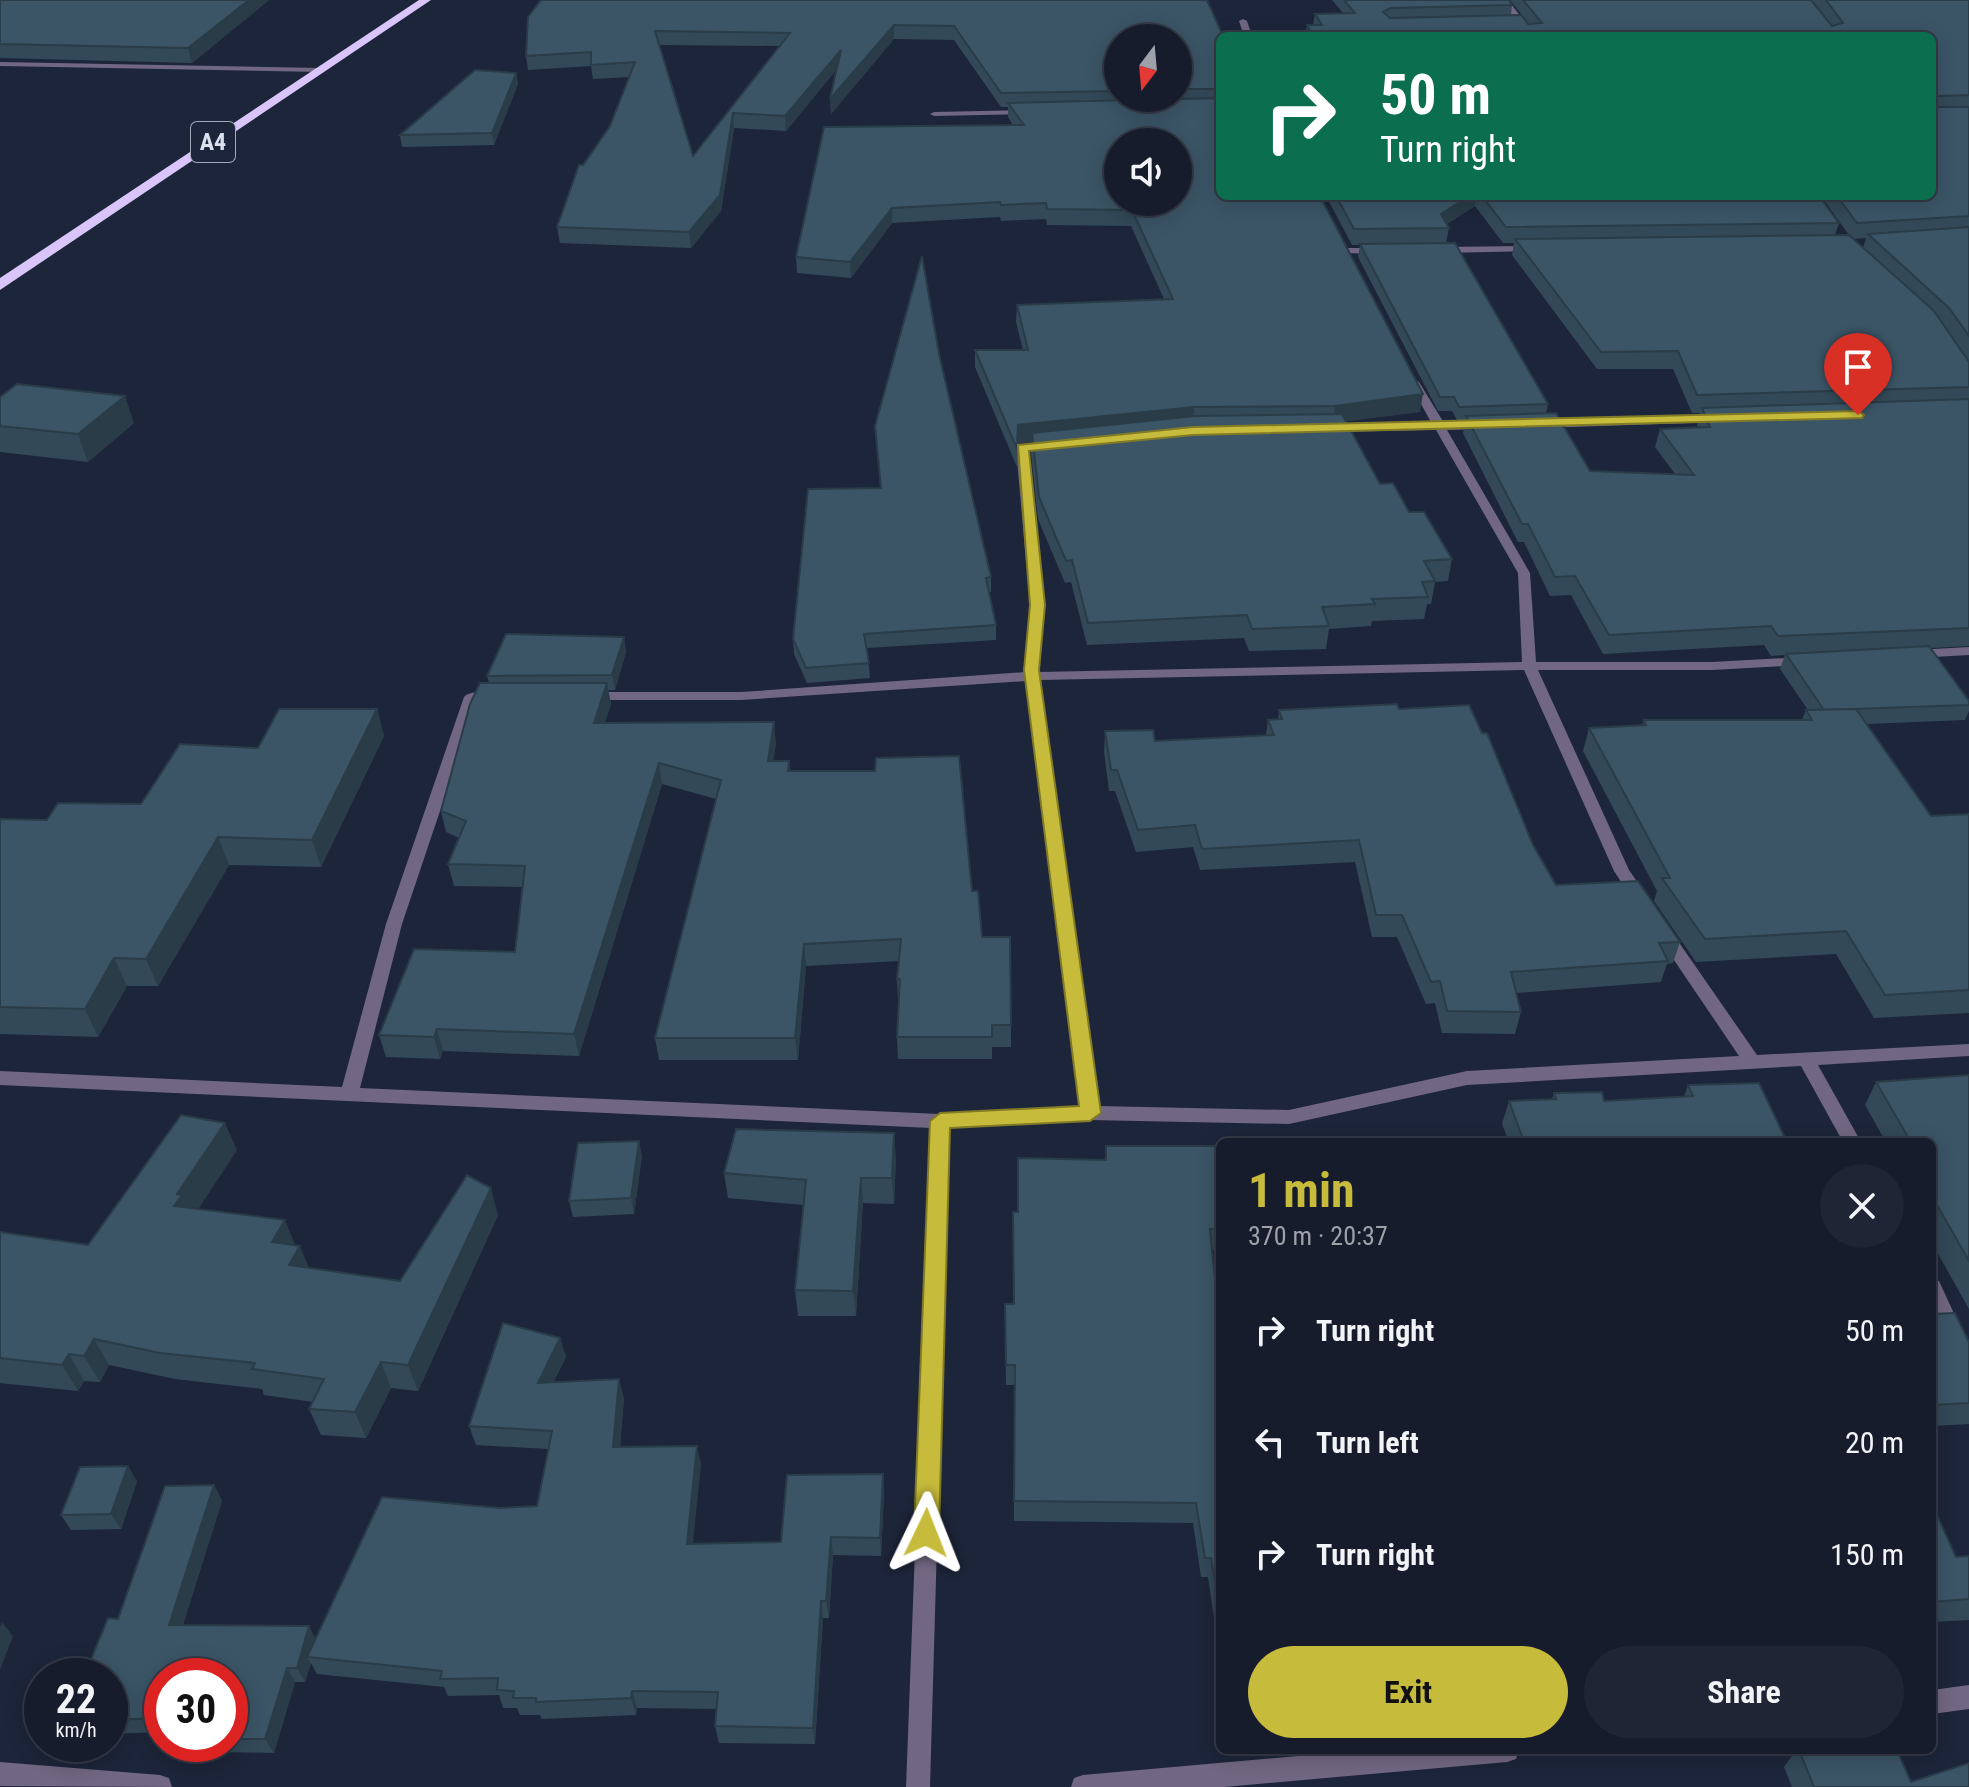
<!DOCTYPE html>
<meta charset="utf-8">
<style>
:root{--surface:#161c2c;--page:#1f2534;--text:#f1f3f6;--muted:#9ea1a9;--line:#353a48;--accent:#c7bb3b}
body{margin:0;font-family:"Roboto Condensed",sans-serif;background:var(--page);color:var(--text);height:100vh;display:flex;flex-direction:column;font-size:30px;white-space:nowrap}
*{box-sizing:border-box;margin:0}
p{font-size:26px;color:var(--muted)}
.icon{flex:none;width:44px;height:44px;fill:none;stroke:currentColor;stroke-width:2;stroke-linecap:round;stroke-linejoin:round}
.map{position:relative;flex:1;overflow:hidden}
.side{position:absolute;left:1216px;top:1138px;width:720px;height:616px;display:flex;flex-direction:column;background:var(--surface);border-radius:12px;box-shadow:0 4px 20px #0003,0 0 0 2px var(--line)}
.side>*{flex:none}
.hud{position:absolute;left:1216px;top:32px;width:720px;height:168px;border-radius:12px;box-shadow:0 4px 20px #0003,0 0 0 2px var(--line);background:#0b6e4f;color:#fff;overflow:hidden}
.needle{width:52px;rotate:196deg}
.fabs{position:absolute;left:1104px;top:24px;display:grid;gap:16px}
.fabs a{display:grid;place-items:center;width:88px;height:88px;border-radius:50%;background:var(--surface);box-shadow:0 4px 20px #0003,0 0 0 2px var(--line);font-size:40px}
.speed{position:absolute;left:24px;top:1658px;display:flex;gap:16px;font-size:40px;font-weight:700;text-align:center}
.speed>*{display:grid;place-content:center;width:104px;height:104px;border-radius:50%;background:var(--surface);box-shadow:0 4px 20px #0003,0 0 0 2px var(--line);line-height:1}
.speed small{font-size:20px;font-weight:400}
.speed .limit{border:12px solid #d22;background:#fff;color:#111}
.pin{position:absolute;display:grid;place-items:center;width:68px;height:68px;color:#fff;margin:-82px -34px;border-radius:50% 50% 50% 0;rotate:-45deg;box-shadow:0 0 8px #0007}
.pin .icon{rotate:45deg}
.me{position:absolute;width:88px;margin:-44px;rotate:2deg;stroke-linejoin:round;filter:drop-shadow(0 0 6px #0008)}
.turn{display:flex;align-items:center;gap:28px;height:168px;padding:0 32px;font-size:36px}
.turn .icon{width:104px;height:104px;stroke-width:2.5}
.turn b{display:block;font-size:56px;line-height:68px}
.round{display:grid;place-items:center;flex:none;width:84px;height:84px;border-radius:42px;background:var(--page)}
.summary{display:flex;align-items:center;justify-content:space-between;height:136px;padding:0 32px}
h1{font-size:48px;font-weight:700;line-height:60px;color:var(--accent)}
.primary-button{display:flex;gap:16px;margin-top:auto;padding:16px 32px}
.primary-button a{flex:1;height:92px;border-radius:48px;background:var(--accent);color:#111;font-size:32px;font-weight:700;line-height:92px;text-align:center}
.primary-button a+a{background:var(--page);color:var(--text)}
ul{padding:0;list-style:none}
li{display:flex;align-items:center;gap:24px;height:112px;padding:0 32px}
li div{flex:1}
li b{display:block;font-size:30px}
li em{font-style:normal}
.map>svg:first-child{display:block}
.lines{fill:none;stroke-linecap:round;stroke-linejoin:round}
.street{fill:#716782;fill-rule:evenodd}
.highway{fill:#dac5fa;fill-rule:evenodd}
.wall{fill:#334958;fill-rule:evenodd}
.shaded-wall{fill:#293c47}
.building{fill:#3b5566;stroke:#293c47;stroke-width:2;fill-rule:evenodd}
.route{fill:#c7bb3b;stroke:#817a26;stroke-width:2}
.labels{text-anchor:middle;dominant-baseline:central;stroke-width:8;stroke-linejoin:round;paint-order:stroke}
.shield{fill:#1d253a;stroke:#a3a9b9;stroke-width:2}
.shield-label{font-size:24px;font-weight:bold;fill:#dce1f0}
</style>
<div class="map">
<svg width="1969" height="1787" viewBox="0 0 1969 1787">
<rect width="100%" height="100%" fill="#1d253a"/>
<g class="lines">
<g class="street">
<polygon points="1500,0 1508,0 1536,36 1528,36"/>
<polygon points="1243,19 1247,21 1252,36 1244,36 1239,21"/>
<polygon points="0,62 320,68 324,70 320,72 0,66"/>
<polygon points="1026,110 1029,110 1029,114 934,116 930,114 934,112"/>
<polygon points="1532,246 1535,247 1535,251 1440,253 1435,250 1440,247"/>
<polygon points="1346,248 1380,248 1385,251 1380,254 1343,253 1341,251"/>
<path d="M1414 379 1419 382 1444 423H1485L1491 426 1485 429 1447 430 1530 573 1536 662H1712L1804 657 1811 661 1804 665 1712 670H1538L1629 870 1649 899 1641 904 1635 903 1614 871 1524 670 1040 680 1098 1106 1289 1110 1467 1071 1739 1056 1657 935 1665 929 1671 931 1757 1055 1969 1044V1056L1818 1065 1861 1142H1843L1801 1066 1467 1085 1289 1124 1090 1120 949 1127 930 1787H906L931 1128 0 1085V1071L342 1087 386 924 464 697C471 690 488 692 498 694L500 697 498 700 477 701 402 924 360 1088 940 1114 1080 1107 1026 681 741 700H588L581 696 588 692H741L1025 672 1030 605 1016 448 1022 445 1050 442 1054 443V447L1028 451 1044 605 1039 672 1522 662 1518 573 1436 430 1328 432 1322 429 1328 426 1432 424 1409 382Z"/>
<polygon points="1717,417 1721,418 1721,422 1540,428 1534,425 1540,422"/>
<polygon points="1969,647 1969,655 1915,658 1908,654 1915,650"/>
<polygon points="1932,1279 1939,1281 1969,1346 1969,1377 1962,1374 1932,1309"/>
<polygon points="1969,1685 1969,1709 1932,1714 1932,1690"/>
<polygon points="1366,1750 1519,1750 1516,1759 1507,1762 1224,1787 1071,1787 1074,1778 1083,1775"/>
<polygon points="0,1762 160,1775 169,1778 172,1787 0,1786"/>
</g>
<polygon class="highway" points="419,0 431,0 0,290 0,278"/>
</g>
<g class="wall">
<polygon points="0,0 269,0 192,63 0,58"/>
<path d="M541 0 1220 36V196L1420 412 1346 421 1380 484 1409 512 1452 559 1448 581 1435 582 1431 604H1427L1424 619 1372 621 1371 626 1329 629 1326 649 1249 651 1244 638 1087 645 1071 582 1065 583 1038 519 1031 454 1032 442 1018 443 1017 467 975 367V350H1023L1016 322 1017 305 1164 299 1131 226 1047 225 1046 219 1001 221 1000 217 892 223 851 278 797 273 796 257 1013 125 1008 117V107H1001L954 40 894 39 831 114 830 99 836 70 786 131 734 128 721 211 691 248 560 243 557 227 583 165 610 126 630 77 593 79 591 66 528 70 526 56ZM1118 38H1178V98H1118ZM659 45 779 46 693 156Z"/>
<path d="M1332 0H1509L1512 5 1511 15 1528 24H1529L1510 0H1969V646L1931 648 1969 701V711L1965 720 1867 724 1931 816 1969 814V1013L1874 1018 1836 954 1696 962 1654 901 1657 891 1583 751 1589 728 1642 725 1644 720H1802L1806 710H1808L1780 669 1785 655 1771 656 1764 645 1603 654 1571 595 1550 596 1524 542H1518L1463 433 1466 420H1457L1452 411H1438L1358 257 1360 245H1352L1326 196H1819L1839 223 1835 235H1849L1821 196H1932V36H1305L1307 25H1313L1315 14 1343 13ZM1475 206 1503 243H1514L1512 255 1597 369H1673L1692 413H1700L1697 425 1698 427 1660 429 1655 447 1675 474 1590 471 1546 413 1548 404 1446 243 1449 228 1446 224ZM1866 238 1863 248 1853 239Z"/>
<polygon points="516,73 518,84 494,145 402,147 400,135"/>
<polygon points="939,354 991,577 991,592 989,592 996,625 996,640 867,648 870,678 807,683 794,654 793,639 880,488 875,426"/>
<polygon points="0,397 134,423 88,462 0,452"/>
<polygon points="624,637 626,652 615,690 608,690 611,704 605,722 776,743 773,761 789,761 790,771 972,891 982,937 1011,1025 1011,1047 992,1047 992,1059 898,1059 897,1037 899,1001 898,1000 897,979 899,961 806,966 798,1060 659,1060 655,1038 716,799 662,784 579,1056 443,1051 440,1059 386,1057 379,1035 515,952 522,887 454,886 448,864 459,838 446,832 441,811 489,683 487,676"/>
<polygon points="377,709 384,736 321,867 229,865 158,986 127,986 98,1037 0,1034 0,819 47,820 141,804 258,748"/>
<polygon points="1399,709 1533,845 1556,885 1680,942 1673,963 1667,964 1661,982 1516,993 1521,1012 1515,1034 1442,1033 1435,1003 1426,1004 1397,937 1372,937 1355,862 1200,870 1193,847 1136,852 1115,791 1109,791 1104,752 1105,731 1155,741 1266,735 1268,720 1278,719 1279,710"/>
<polygon points="1969,1075 1969,1309 1932,1243 1932,1142 1886,1142 1865,1105 1876,1082"/>
<polygon points="1688,1085 1787,1142 1509,1142 1502,1124 1509,1101 1552,1099 1554,1093 1604,1101 1684,1097"/>
<polygon points="1106,1146 1220,1146 1220,1250 1212,1250 1218,1311 1220,1311 1220,1658 1208,1577 1201,1577 1193,1523 1014,1521 1014,1385 1006,1385 1005,1325 1013,1304 1013,1212 1017,1212 1105,1160"/>
<polygon points="237,1150 198,1209 295,1245 309,1268 400,1281 498,1215 418,1391 391,1388 366,1438 321,1435 309,1409 313,1402 264,1395 262,1389 175,1379 109,1365 100,1382 84,1381 78,1391 0,1383 0,1232 88,1245"/>
<polygon points="642,1156 634,1214 573,1217 569,1201"/>
<polygon points="896,1158 894,1204 863,1203 856,1316 798,1316 795,1290 803,1205 728,1198 724,1173"/>
<polygon points="1932,1314 1969,1342 1969,1424 1932,1426"/>
<polygon points="560,1338 566,1357 553,1383 624,1398 620,1447 701,1464 692,1543 781,1542 883,1474 884,1492 881,1556 833,1555 829,1618 823,1618 815,1744 719,1743 715,1726 717,1709 637,1708 636,1715 542,1719 540,1715 520,1715 517,1708 503,1708 499,1695 448,1696 444,1687 317,1674 311,1663 305,1682 295,1682 274,1753 172,1751 167,1744 230,1744 230,1676 162,1676 162,1732 110,1734 110,1676 92,1676 87,1669 118,1619 214,1485 222,1501 183,1625 316,1639 500,1508 537,1506 548,1449 476,1445 469,1426"/>
<polygon points="137,1481 121,1529 71,1530 61,1515"/>
<polygon points="1932,1504 1956,1557 1969,1556 1969,1620 1932,1622"/>
<polygon points="1796,1750 1897,1750 1911,1782 1969,1787 1792,1787 1784,1767"/>
</g>
<g class="shaded-wall">
<polygon points="249,0 269,0 192,63 188,48"/>
<polygon points="894,25 894,39 831,114 830,99"/>
<polygon points="841,50 841,63 786,131 785,116"/>
<polygon points="516,73 518,84 494,145 492,133"/>
<polygon points="733,113 734,128 721,211 691,248 689,232"/>
<polygon points="1469,196 1476,196 1475,206 1441,228 1441,214"/>
<polygon points="892,208 892,223 851,278 850,262"/>
<polygon points="1423,394 1420,412 1333,423 1335,406"/>
<polygon points="125,396 134,423 88,462 78,434"/>
<polygon points="1194,407 1193,425 1032,433 1032,442 1018,443 1017,467 1018,425"/>
<polygon points="624,637 626,652 615,690 612,675"/>
<polygon points="607,683 611,704 598,744 594,723"/>
<polygon points="377,709 384,736 321,867 312,840"/>
<polygon points="774,722 776,743 770,782 768,761"/>
<polygon points="659,763 662,784 579,1056 574,1034"/>
<polygon points="218,837 229,865 158,986 146,959"/>
<polygon points="804,944 806,966 798,1060 795,1038"/>
<polygon points="114,958 127,986 98,1037 85,1009"/>
<polygon points="437,1029 443,1051 440,1059 434,1037"/>
<polygon points="225,1123 237,1150 192,1217 174,1206 177,1194"/>
<polygon points="894,1133 896,1158 894,1204 892,1178"/>
<polygon points="639,1141 642,1156 634,1214 631,1198"/>
<polygon points="861,1178 863,1203 856,1316 853,1291"/>
<polygon points="491,1188 498,1215 418,1391 408,1365"/>
<polygon points="285,1220 296,1247 272,1242"/>
<polygon points="300,1246 311,1273 289,1265"/>
<polygon points="560,1338 566,1357 543,1402 538,1383"/>
<polygon points="94,1339 109,1365 100,1382 84,1356"/>
<polygon points="69,1354 84,1381 78,1391 62,1365"/>
<polygon points="381,1362 391,1388 366,1438 355,1412"/>
<polygon points="619,1379 624,1398 618,1466 613,1447"/>
<polygon points="697,1446 701,1464 691,1562 687,1544"/>
<polygon points="128,1466 137,1481 121,1529 111,1514"/>
<polygon points="883,1474 884,1492 881,1556 880,1538"/>
<polygon points="214,1485 222,1501 178,1640 169,1625"/>
<polygon points="831,1537 833,1555 829,1618 826,1601"/>
<polygon points="821,1601 823,1618 815,1744 813,1728"/>
<polygon points="2,1622 13,1636 0,1670 0,1627"/>
<polygon points="309,1626 317,1641 307,1657 311,1663 305,1682 297,1668"/>
<polygon points="287,1668 295,1682 274,1753 265,1739"/>
<polygon points="632,1691 637,1708 636,1715 631,1698"/>
</g>
<g class="building">
<polygon points="0,0 249,0 188,48 0,44"/>
<path d="M541 0H1207L1223 36H1219L1220 89H1178V38H1118V91L1001 93 954 26 894 25 830 99 841 50 785 116 733 113 720 195 689 232 557 227 579 165H583L610 126 635 62 591 65V52L526 56 528 17ZM655 31 790 33 693 156Z"/>
<polygon points="1344,0 1509,0 1512,5 1390,8 1383,12 1390,18 1521,15 1528,24 1542,23 1523,0 1811,0 1832,26 1843,23 1826,0 1969,0 1969,95 1937,96 1935,107 1969,107 1969,216 1857,223 1837,196 1932,196 1932,36 1312,36 1307,25 1322,25 1315,14 1355,13"/>
<polygon points="475,70 516,73 492,133 400,135"/>
<path d="M1220 98V196H1320L1423 394 1335 406 1194 407 1018 425 1017 449 975 350H1028L1017 305 1173 299 1132 210 1047 209 1046 203 1001 205 1000 202 892 208 850 262 796 257 824 127 1024 125 1008 103ZM1118 142H1178V202H1118Z"/>
<polygon points="1336,196 1469,196 1441,214 1449,228 1354,229"/>
<polygon points="1482,196 1819,196 1839,223 1506,227"/>
<polygon points="1969,227 1969,336 1949,308 1868,234"/>
<polygon points="1849,235 1934,311 1969,362 1969,387 1697,395 1678,351 1601,352 1515,239"/>
<polygon points="1455,243 1548,404 1459,407 1454,397 1440,397 1360,244"/>
<polygon points="922,256 939,354 991,577 986,578 996,625 864,634 869,663 806,668 793,639 808,489 881,488 875,426"/>
<polygon points="17,384 125,396 78,434 0,426 0,397"/>
<polygon points="1969,399 1969,628 1778,636 1771,626 1609,635 1575,576 1555,577 1528,524 1522,524 1466,416 1556,413 1590,471 1694,475 1660,429 1710,427 1702,408"/>
<polygon points="1342,414 1380,484 1393,483 1409,512 1424,512 1452,559 1424,561 1435,581 1422,582 1428,597 1372,599 1375,604 1322,607 1329,626 1252,629 1247,615 1088,623 1072,560 1066,561 1039,497 1032,433 1195,416"/>
<polygon points="506,634 624,637 612,675 487,676"/>
<polygon points="1929,646 1969,701 1969,705 1824,710 1786,654"/>
<polygon points="480,683 607,683 594,723 774,722 768,761 789,761 788,771 875,771 876,758 959,756 972,891 978,891 982,937 1010,937 1011,1025 992,1025 992,1037 897,1037 900,979 897,979 901,939 804,944 795,1038 655,1038 721,780 659,763 574,1034 437,1029 434,1037 379,1035 414,949 515,952 525,866 448,864 466,821 441,811 470,704"/>
<polygon points="1397,704 1399,709 1469,705 1482,733 1487,733 1533,845 1556,885 1638,881 1680,942 1659,943 1668,961 1511,972 1521,1012 1447,1011 1440,981 1431,982 1402,915 1376,915 1359,840 1202,849 1195,825 1138,830 1117,770 1111,770 1105,731 1153,730 1155,741 1274,735 1268,720 1282,719 1279,710"/>
<polygon points="279,709 377,709 312,840 218,837 146,959 114,958 85,1009 0,1007 0,819 47,820 58,803 141,804 180,744 258,748"/>
<polygon points="1856,709 1931,816 1969,814 1969,990 1885,995 1846,931 1705,939 1662,878 1670,878 1589,728 1646,725 1644,720 1812,720 1806,710"/>
<polygon points="1969,1075 1969,1261 1932,1196 1932,1142 1906,1142 1903,1137 1908,1137 1876,1082"/>
<polygon points="1759,1083 1787,1142 1524,1142 1509,1101 1556,1099 1554,1093 1602,1092 1604,1101 1693,1096 1688,1085"/>
<polygon points="181,1115 225,1123 177,1194 182,1195 174,1206 285,1220 272,1242 300,1246 289,1265 400,1281 467,1175 491,1188 408,1365 381,1362 355,1412 309,1409 324,1379 252,1369 255,1363 160,1353 94,1339 84,1356 69,1354 62,1365 0,1358 0,1232 88,1245"/>
<polygon points="736,1129 894,1133 892,1178 861,1178 853,1291 795,1290 806,1180 724,1173"/>
<polygon points="639,1141 631,1198 569,1201 578,1143"/>
<polygon points="1106,1146 1220,1146 1220,1229 1210,1229 1218,1311 1220,1311 1220,1616 1211,1558 1205,1558 1196,1503 1014,1501 1015,1365 1006,1365 1005,1304 1014,1304 1013,1212 1018,1212 1018,1158 1106,1160"/>
<polygon points="1955,1313 1969,1342 1969,1403 1932,1405 1932,1314"/>
<polygon points="503,1323 560,1338 538,1383 619,1379 613,1447 697,1446 687,1544 781,1542 787,1475 883,1474 880,1538 831,1537 826,1601 821,1601 813,1728 715,1726 718,1692 632,1691 631,1698 536,1702 536,1698 513,1698 514,1691 497,1690 498,1678 440,1679 442,1671 307,1657 382,1497 500,1508 537,1506 552,1431 469,1426"/>
<polygon points="128,1466 111,1514 61,1515 80,1467"/>
<polygon points="214,1485 169,1625 309,1626 297,1668 287,1668 265,1739 230,1739 230,1676 162,1676 162,1718 110,1720 110,1676 101,1676 103,1670 87,1669 108,1618 118,1619 165,1486"/>
<polygon points="1932,1504 1956,1557 1969,1556 1969,1599 1932,1602"/>
<polygon points="1799,1750 1897,1750 1911,1782 1969,1763 1969,1787 1814,1787"/>
</g>
<polygon class="route" points="1858,411 1864,415 1862,418 1193,435 1029,451 1045,605 1039,670 1101,1113 1090,1121 950,1128 939,1533 935,1542 926,1545 917,1542 914,1533 930,1121 940,1113 1079,1106 1024,670 1030,605 1018,445 1193,427"/>
<g class="labels">
<rect class="shield" x="191" y="122" width="44" height="40" rx="6"/>
<g class="shield-label">
<text x="213" y="142">A4</text>
</g>
</g>
</svg>
<div class="fabs">
<a><svg class="needle" viewBox="-14 -14 28 28"><path d="M0-13l5 13h-10z" fill="#e53935"/><path d="M0 13l5-13h-10z" fill="#9ea1a9"/></svg></a>
<a><svg class="icon" aria-label="sound" viewBox="0 0 24 24"><path d="M4 9h4l5-4v14l-5-4H4zM17 9q2 3 0 6"/></svg></a>
</div>
<div class="speed"><div>22<small>km/h</small></div><div class="limit">30</div></div>
<div class="pin" style="left:1858px;top:415px;background:#d93025"><svg class="icon" aria-label="arrive" viewBox="0 0 24 24"><path d="M6 21V4h12l-3 4 3 4H6"/></svg></div>
<svg class="me" style="left:926px;top:1533px" viewBox="-20 -20 40 40"><path d="M0-17L14 15 0 8-14 15z" fill="#c7bb3b" stroke="#fff" stroke-width="4"/></svg>
<div class="hud">
<div class="turn"><svg class="icon" aria-label="right" viewBox="0 0 24 24"><path d="M7 20v-9h11M14 6l5 5-5 5"/></svg><div><b>50 m</b>Turn right</div></div>
</div>
<section class="side">
<div class="summary"><div><h1>1 min</h1><p>370 m · 20:37</p></div><a class="round"><svg class="icon" aria-label="close" viewBox="0 0 24 24"><path d="M6 6l12 12M18 6L6 18"/></svg></a></div>
<ul>
<li><svg class="icon" aria-label="right" viewBox="0 0 24 24"><path d="M7 20v-9h11M14 6l5 5-5 5"/></svg><div><b>Turn right</b></div><em>50 m</em></li>
<li><svg class="icon" aria-label="left" viewBox="0 0 24 24"><path d="M17 20v-9H6M10 6l-5 5 5 5"/></svg><div><b>Turn left</b></div><em>20 m</em></li>
<li><svg class="icon" aria-label="right" viewBox="0 0 24 24"><path d="M7 20v-9h11M14 6l5 5-5 5"/></svg><div><b>Turn right</b></div><em>150 m</em></li>
</ul>
<div class="primary-button"><a>Exit</a><a>Share</a></div>
</section>
</div>
